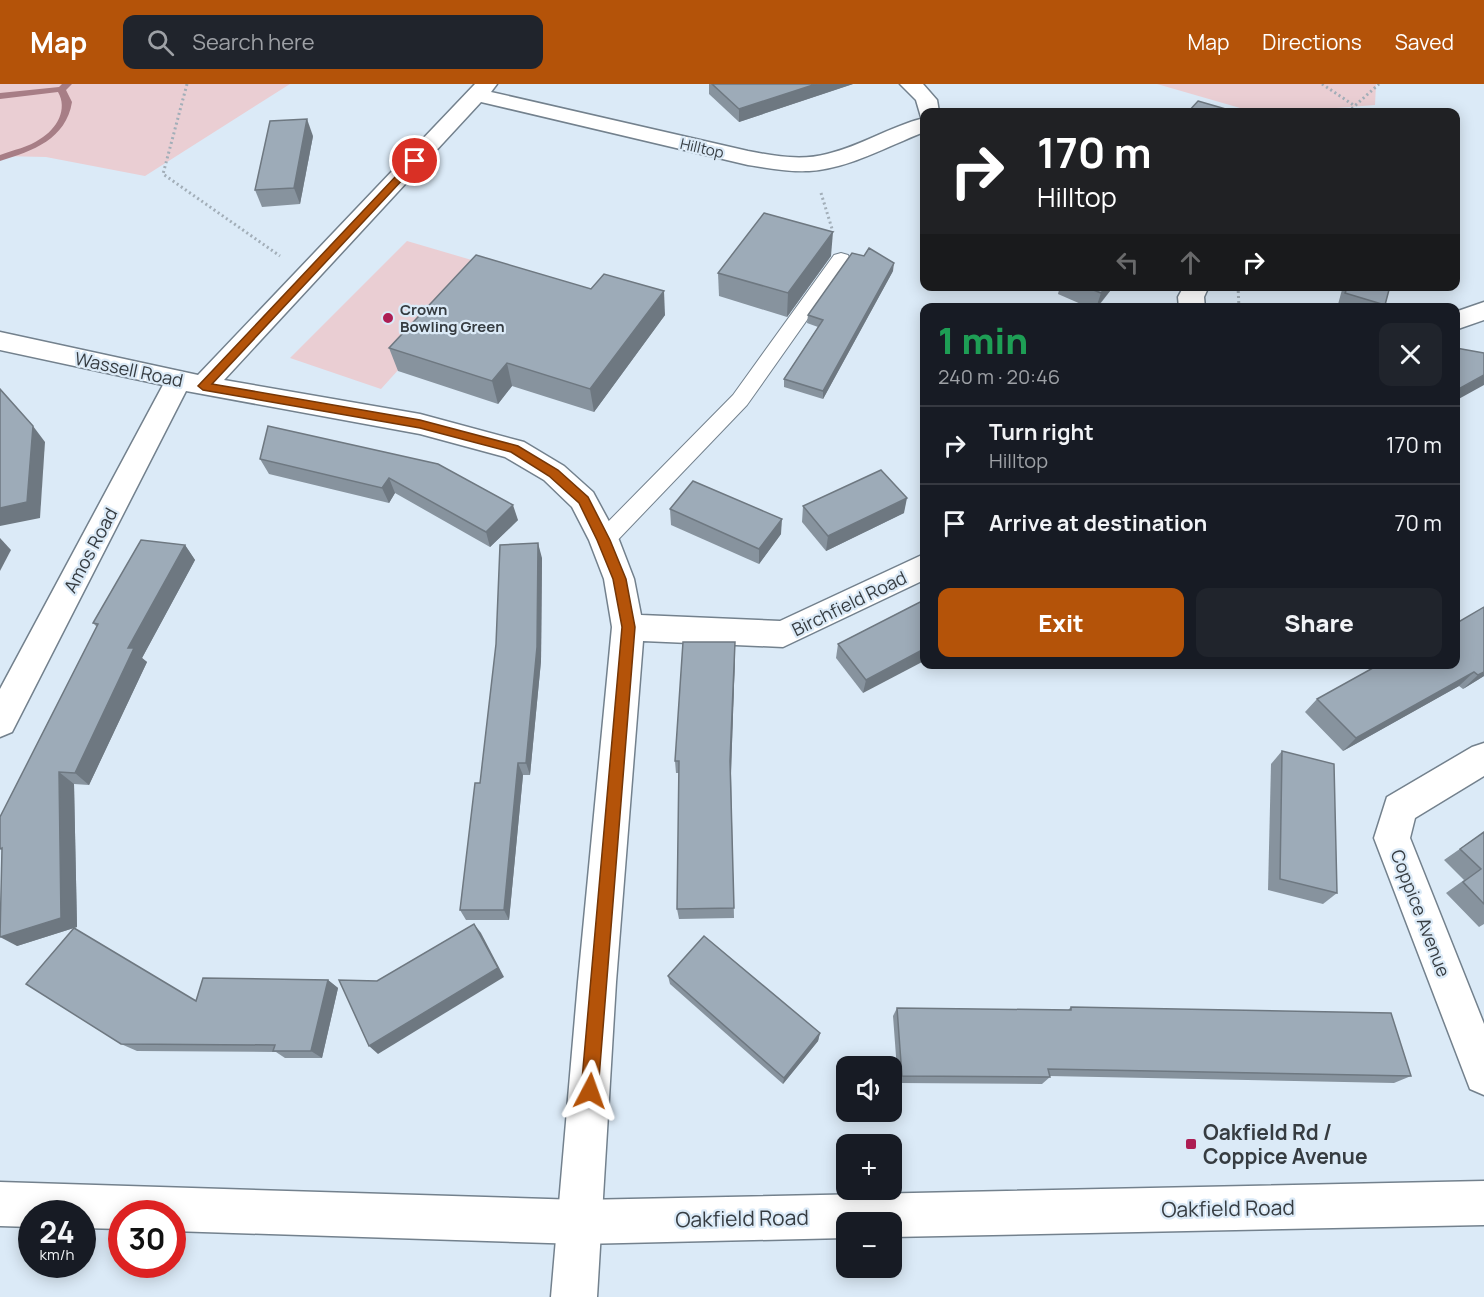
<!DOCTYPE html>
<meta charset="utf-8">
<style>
:root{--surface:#171b24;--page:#20242c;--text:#f1f3f6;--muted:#9ea1a6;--line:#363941;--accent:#b45309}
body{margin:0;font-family:Manrope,sans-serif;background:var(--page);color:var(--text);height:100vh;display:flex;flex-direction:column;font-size:22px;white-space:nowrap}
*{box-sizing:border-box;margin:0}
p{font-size:20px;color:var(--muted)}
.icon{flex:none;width:33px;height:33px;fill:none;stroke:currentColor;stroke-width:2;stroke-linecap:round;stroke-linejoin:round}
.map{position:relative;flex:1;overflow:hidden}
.side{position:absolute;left:920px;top:219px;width:540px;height:366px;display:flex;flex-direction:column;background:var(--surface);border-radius:12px;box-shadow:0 3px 15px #0003}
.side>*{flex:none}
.top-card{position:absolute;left:920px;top:24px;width:540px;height:183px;border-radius:12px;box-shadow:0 3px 15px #0003;background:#202124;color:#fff;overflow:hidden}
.buttons{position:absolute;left:836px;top:972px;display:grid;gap:12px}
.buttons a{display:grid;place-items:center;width:66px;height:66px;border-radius:12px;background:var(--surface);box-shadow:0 3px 15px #0003;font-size:30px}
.speed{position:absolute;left:18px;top:1116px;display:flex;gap:12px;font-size:30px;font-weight:700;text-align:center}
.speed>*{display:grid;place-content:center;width:78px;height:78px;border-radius:50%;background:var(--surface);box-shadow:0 3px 15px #0003;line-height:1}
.speed small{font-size:15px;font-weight:400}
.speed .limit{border:9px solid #d22;background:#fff;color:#111}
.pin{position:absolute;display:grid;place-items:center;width:51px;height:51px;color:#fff;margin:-26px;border:3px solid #fff;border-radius:50%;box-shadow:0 2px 6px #0007}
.me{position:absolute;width:66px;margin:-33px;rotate:4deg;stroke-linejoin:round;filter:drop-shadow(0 0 4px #0008)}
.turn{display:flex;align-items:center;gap:21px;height:126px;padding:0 18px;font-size:27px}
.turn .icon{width:78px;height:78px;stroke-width:2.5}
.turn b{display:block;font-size:42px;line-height:51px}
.lanes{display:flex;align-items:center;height:57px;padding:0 18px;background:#0003;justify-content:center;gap:30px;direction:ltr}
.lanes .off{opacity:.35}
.round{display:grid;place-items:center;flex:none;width:63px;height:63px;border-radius:12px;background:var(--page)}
.headline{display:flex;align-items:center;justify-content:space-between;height:102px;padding:0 18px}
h1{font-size:36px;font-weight:800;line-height:45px;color:#1e9e55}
.action{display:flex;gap:12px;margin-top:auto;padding:12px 18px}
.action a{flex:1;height:69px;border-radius:12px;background:var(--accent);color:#fff;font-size:24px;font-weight:800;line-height:69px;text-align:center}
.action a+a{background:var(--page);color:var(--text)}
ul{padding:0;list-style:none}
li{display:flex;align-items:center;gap:18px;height:78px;padding:0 18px;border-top:2px solid var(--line)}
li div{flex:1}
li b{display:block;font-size:22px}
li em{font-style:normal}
header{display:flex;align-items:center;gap:36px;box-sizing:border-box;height:84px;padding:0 30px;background:var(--accent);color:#fff}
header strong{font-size:28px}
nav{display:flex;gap:33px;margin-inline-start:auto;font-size:21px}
.search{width:420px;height:54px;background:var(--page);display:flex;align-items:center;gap:15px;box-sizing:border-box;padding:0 21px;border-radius:12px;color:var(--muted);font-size:22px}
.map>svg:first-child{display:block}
.green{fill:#eaced3}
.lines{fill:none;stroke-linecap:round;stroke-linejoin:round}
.stream{fill:#a77e86;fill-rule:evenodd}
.service-casing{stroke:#73818d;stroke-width:2}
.minor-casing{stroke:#73818d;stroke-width:3}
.tertiary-casing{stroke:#73818d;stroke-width:3}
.path{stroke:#a2aeb8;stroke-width:3;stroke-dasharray:2 3;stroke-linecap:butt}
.service{fill:#fff;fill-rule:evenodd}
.minor{fill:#fff;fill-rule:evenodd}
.tertiary{fill:#fff;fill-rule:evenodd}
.wall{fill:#87939e}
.shaded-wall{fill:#6e7881}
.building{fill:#9dabb8;stroke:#6e7881;stroke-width:1.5}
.route{fill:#b45309;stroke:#753606;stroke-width:1.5}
.poi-dot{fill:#ad1d53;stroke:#dbeaf7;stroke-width:2}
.labels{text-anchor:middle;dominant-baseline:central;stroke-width:4.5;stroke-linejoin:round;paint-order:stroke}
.far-street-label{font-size:15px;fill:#363c41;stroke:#dbeaf7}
.far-poi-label{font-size:15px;font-weight:bold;fill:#363c41;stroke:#dbeaf7;text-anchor:start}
.street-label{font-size:18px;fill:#363c41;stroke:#dbeaf7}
.near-poi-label{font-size:21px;font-weight:bold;fill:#363c41;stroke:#dbeaf7;text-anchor:start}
.near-street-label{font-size:21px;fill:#363c41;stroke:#dbeaf7}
</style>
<header>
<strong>Map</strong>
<div class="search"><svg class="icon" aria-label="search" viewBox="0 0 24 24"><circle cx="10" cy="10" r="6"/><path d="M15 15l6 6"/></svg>Search here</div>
<nav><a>Map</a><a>Directions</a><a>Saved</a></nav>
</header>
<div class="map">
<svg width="1484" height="1213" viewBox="0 0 1484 1213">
<rect width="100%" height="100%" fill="#dbeaf7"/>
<g class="green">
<polygon points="0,0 290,0 145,92 46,73 0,72"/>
<polygon points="1157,0 1376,0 1375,21 1285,28 1254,28"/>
<polygon points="407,157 492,182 381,305 290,274"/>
</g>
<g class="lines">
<path class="stream" d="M62 0H72L66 6 72 18C66 55 33 67 0 77V71C13 66 29 63 40 55 57 45 68 25 58 8L0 15V9L59 3Z"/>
<defs>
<polygon id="service" points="841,169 848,171 850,175 747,321 612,462 604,465 596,462 592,456 596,450 733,311 834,171"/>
<g id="minor">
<path d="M475 0H497L491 8 748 67C774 72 801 77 827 70 861 62 891 42 924 34V48C888 62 848 85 809 87 788 88 768 84 748 81L481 18 224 296 420 330 524 358 564 382 593 408 619 456 634 495 641 531 780 537 924 470V496L783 563 643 557 616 898 597 1213H551L578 898 612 543 604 495 589 456 572 423 544 396 505 373 420 350 186 307 12 648 0 653V605L163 301 0 266V248L198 291Z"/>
<polygon points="900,0 923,0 937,16 939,28 924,28 924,33 921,33 916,16"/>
<polygon points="1184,202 1209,202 1204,213 1205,224 1179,224 1178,213"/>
<polygon points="1484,218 1484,236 1455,246 1455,228"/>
<polygon points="1484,659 1484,692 1415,734 1410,754 1484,940 1484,1011 1470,1005 1374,754 1387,713 1472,663"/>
</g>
<polygon id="tertiary" points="1484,1097 1484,1141 891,1153 891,1138 846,1138 846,1154 580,1160 172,1147 172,1130 122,1130 122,1145 82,1144 82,1130 32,1130 32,1143 0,1142 0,1098 580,1116"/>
</defs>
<use href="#service" class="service-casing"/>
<use href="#minor" class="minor-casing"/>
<use href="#tertiary" class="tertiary-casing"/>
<g class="path">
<polyline points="187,0 163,90 280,172"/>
<polyline points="1322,0 1355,22"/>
<polyline points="1348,28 1379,0"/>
<polyline points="821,109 833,148"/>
<polyline points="1238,202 1239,224"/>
</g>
<use href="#service" class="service"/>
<use href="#minor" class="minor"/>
<use href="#tertiary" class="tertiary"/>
</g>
<g class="wall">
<polygon points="709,0 853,0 739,38 709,10"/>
<polygon points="313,52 300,120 262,123 255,106"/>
<polygon points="831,172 787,233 719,212 718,189"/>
<polygon points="893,187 823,315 784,303 784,295 818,243 807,239 808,231"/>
<polygon points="1060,202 1114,202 1097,224 1090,224 1058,210"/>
<polygon points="1343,202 1390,202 1385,221 1383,224 1337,224"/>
<polygon points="591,205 665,231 594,328 512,302 498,320 398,287 389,264"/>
<polygon points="268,342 518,436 490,463 395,409 389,419 269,390 260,375"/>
<polygon points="803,422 904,429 826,467 802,438"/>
<polygon points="670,425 781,450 759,480 671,441"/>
<polygon points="185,461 195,476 142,574 147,578 89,701 74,700 77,843 17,862 2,766 0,765 97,543 93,539"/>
<polygon points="542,474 541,577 530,691 523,691 509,836 466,836 460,826"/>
<polygon points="924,516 863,609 836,574 838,560"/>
<polygon points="735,572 731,689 734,834 679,835 677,825 679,689 676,689 675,677"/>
<polygon points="1455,580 1484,592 1463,605 1459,602 1343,667 1305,628 1317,615"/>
<polygon points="1282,667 1337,809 1323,820 1268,806 1271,680"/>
<polygon points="1484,748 1484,840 1479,843 1446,809 1464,796 1444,776"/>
<polygon points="668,892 820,949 818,957 783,1000 670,900"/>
<polygon points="328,896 338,904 322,974 285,974 276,968 137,967 121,960 196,917"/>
<polygon points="1071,923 1411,992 1394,999 1049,992 1050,993 1042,1000 898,999 893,932 897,924 1068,926"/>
</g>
<g class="shaded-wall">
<polygon points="816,0 853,0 739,38 739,25"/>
<polygon points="307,35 313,52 300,120 294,104"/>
<polygon points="833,148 831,172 787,233 788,209"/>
<polygon points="894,179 893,187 823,315 823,307"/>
<polygon points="1107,202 1114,202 1096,224 1101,209"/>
<polygon points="664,207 665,231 594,328 590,305"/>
<polygon points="507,279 512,302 498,320 492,297"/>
<polygon points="1484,291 1484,301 1455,317 1455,307"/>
<polygon points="33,342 45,358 40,434 0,442 0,424"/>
<polygon points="389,394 395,409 389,419 382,404"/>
<polygon points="907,414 904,429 826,467 828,452"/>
<polygon points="513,421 518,436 490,463 486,448"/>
<polygon points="782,435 781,450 759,480 759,465"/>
<polygon points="0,454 11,466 0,487"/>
<polygon points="538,459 542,474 541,577 530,691 526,679"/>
<polygon points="185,461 195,476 142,574 147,578 89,701 75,689 128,564"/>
<polygon points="735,558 735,572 731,689 730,677"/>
<polygon points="924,565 924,577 863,609 866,596"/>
<polygon points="1474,588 1459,602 1343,667 1356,654"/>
<polygon points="1484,588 1484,592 1463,605 1478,591"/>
<polygon points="518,679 523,691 509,836 504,826"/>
<polygon points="59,688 74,700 77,843 17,862 0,853"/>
<polygon points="474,840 481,849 504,893 378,970 369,962"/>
<polygon points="328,896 338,904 322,974 311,967"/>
<polygon points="820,949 818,957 783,1000 784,994"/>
</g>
<g class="building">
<polygon points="712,0 816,0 739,25"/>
<polygon points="1198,17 1236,28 1188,28"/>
<polygon points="307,35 294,104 255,106 270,37"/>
<polygon points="764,129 833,148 788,209 718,189"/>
<polygon points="869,164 894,179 823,307 784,295 823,236 808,231 852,169 864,172"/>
<polygon points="476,171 591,205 604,190 664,207 590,305 507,279 492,297 389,264"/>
<polygon points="1084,202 1107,202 1101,209"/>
<polygon points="1348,202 1390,202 1385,221 1345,209"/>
<polygon points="1456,264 1484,269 1484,291 1455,307 1455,265"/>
<polygon points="0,305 33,342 27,418 0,424"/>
<polygon points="268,342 438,380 513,421 486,448 389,394 382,404 260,375"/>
<polygon points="881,386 907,414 828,452 803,422"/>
<polygon points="693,397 782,435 759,465 670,425"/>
<polygon points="141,456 185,461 128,564 134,564 75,689 59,688 61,834 0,853 2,764 0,765 0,733 98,540 93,539"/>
<polygon points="538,459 537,563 526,679 518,679 504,826 460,826 475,699 480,699 496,560 500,461"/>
<polygon points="924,516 924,565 866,596 838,560"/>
<polygon points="1484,523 1484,588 1478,591 1474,588 1356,654 1317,615 1380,580 1455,580 1455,540"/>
<polygon points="683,558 735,558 730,677 734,824 677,825 679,677 675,677"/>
<polygon points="1282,667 1334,680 1337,809 1280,795"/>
<polygon points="1484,748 1484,820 1463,798 1481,785 1460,765"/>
<polygon points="474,840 498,884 369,962 339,896 377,897"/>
<polygon points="74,844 196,917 203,894 328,896 311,967 273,967 275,961 121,960 26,900"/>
<polygon points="704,852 820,949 784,994 668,892"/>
<polygon points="1071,923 1391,929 1411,992 1048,985 1050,993 902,992 897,924 1071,926"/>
</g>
<polygon class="route" points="412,75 420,77 212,300 420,336 518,362 558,386 588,413 610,456 626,495 635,543 598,1007 595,1013 590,1015 584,1013 581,1007 622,543 613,495 597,456 579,419 549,392 511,368 420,344 203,306 198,302"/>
<g class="poi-dot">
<circle cx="388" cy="234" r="6"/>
<rect x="1185" y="1054" width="12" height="12" rx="3"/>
</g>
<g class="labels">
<g class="far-street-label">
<text transform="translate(702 64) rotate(13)">Hilltop</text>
</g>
<g class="far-poi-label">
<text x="400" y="225">Crown<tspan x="400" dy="17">Bowling Green</tspan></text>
</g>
<g class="street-label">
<text transform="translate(129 285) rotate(12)">Wassell Road</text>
<text transform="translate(90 466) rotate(-62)">Amos Road</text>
<text transform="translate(849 519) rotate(-26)">Birchfield Road</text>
<text transform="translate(1421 829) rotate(69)">Coppice Avenue</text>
</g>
<g class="near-poi-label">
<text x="1203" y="1048">Oakfield Rd /<tspan x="1203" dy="24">Coppice Avenue</tspan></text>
</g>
<g class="near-street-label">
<text transform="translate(1228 1124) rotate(-1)">Oakfield Road</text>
<text transform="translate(742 1134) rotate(-1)">Oakfield Road</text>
</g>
</g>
</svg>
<div class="buttons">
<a><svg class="icon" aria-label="sound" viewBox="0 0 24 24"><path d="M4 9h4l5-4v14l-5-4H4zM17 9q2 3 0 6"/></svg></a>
<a>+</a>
<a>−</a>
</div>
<div class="speed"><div>24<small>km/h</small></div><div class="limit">30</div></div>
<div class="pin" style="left:415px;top:77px;background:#d93025"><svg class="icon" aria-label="arrive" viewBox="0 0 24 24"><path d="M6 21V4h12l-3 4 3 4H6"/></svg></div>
<svg class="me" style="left:590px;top:1007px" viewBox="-20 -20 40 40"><path d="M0-17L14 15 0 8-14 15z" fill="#b45309" stroke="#fff" stroke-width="4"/></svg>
<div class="top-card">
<div class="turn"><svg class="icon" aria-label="right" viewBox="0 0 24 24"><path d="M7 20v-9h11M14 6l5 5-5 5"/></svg><div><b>170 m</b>Hilltop</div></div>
<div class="lanes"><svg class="icon off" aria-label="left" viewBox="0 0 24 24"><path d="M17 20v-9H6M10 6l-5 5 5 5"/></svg><svg class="icon off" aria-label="ahead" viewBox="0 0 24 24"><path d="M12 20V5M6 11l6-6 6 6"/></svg><svg class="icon" aria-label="right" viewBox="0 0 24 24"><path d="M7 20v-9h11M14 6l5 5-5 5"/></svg></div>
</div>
<section class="side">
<div class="headline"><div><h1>1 min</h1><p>240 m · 20:46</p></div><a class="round"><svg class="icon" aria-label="close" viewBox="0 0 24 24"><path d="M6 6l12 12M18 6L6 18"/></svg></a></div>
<ul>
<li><svg class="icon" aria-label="right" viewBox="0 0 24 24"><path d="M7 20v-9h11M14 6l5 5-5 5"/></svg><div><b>Turn right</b><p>Hilltop</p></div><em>170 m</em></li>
<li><svg class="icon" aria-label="arrive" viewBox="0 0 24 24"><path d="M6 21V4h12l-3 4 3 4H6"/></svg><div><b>Arrive at destination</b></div><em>70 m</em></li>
</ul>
<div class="action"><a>Exit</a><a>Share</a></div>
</section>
</div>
